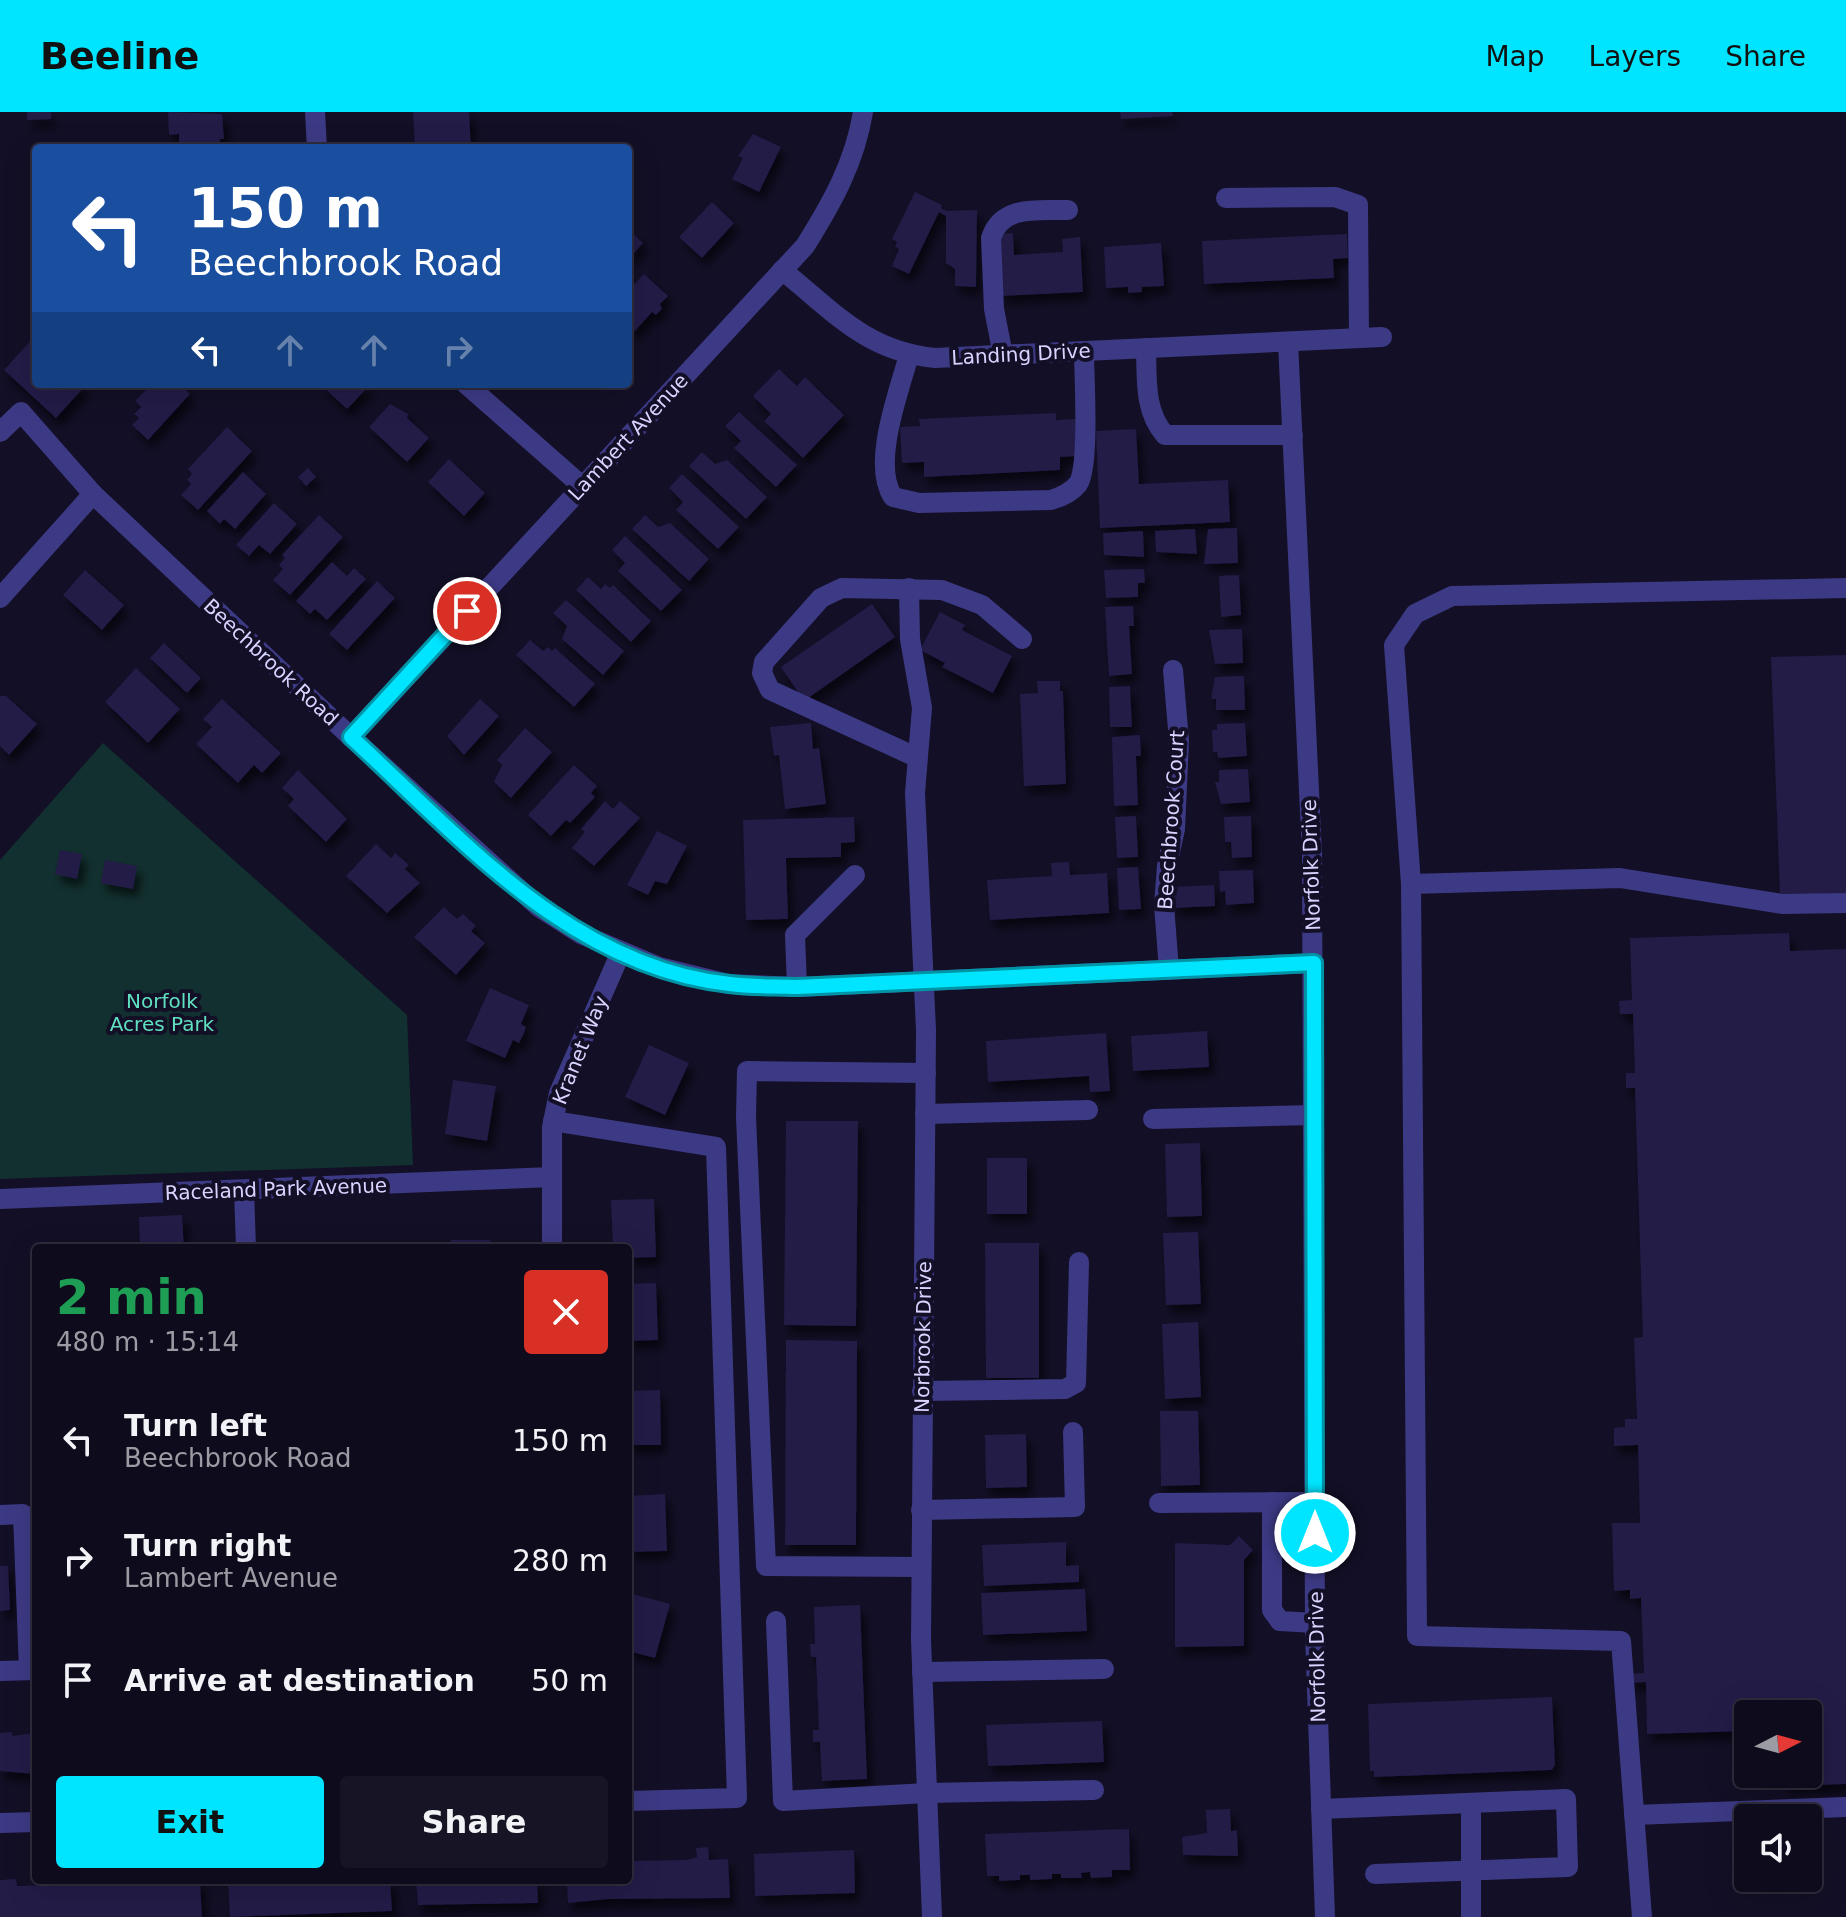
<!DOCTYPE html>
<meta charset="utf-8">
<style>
:root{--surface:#0e0b1c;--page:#171425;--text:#f1f3f6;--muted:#9b9ba3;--line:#2e2b3b;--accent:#00e5ff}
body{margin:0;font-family:"DejaVu Sans",sans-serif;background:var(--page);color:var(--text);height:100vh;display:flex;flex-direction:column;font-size:30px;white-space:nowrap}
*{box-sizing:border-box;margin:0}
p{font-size:26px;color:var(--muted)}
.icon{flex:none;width:44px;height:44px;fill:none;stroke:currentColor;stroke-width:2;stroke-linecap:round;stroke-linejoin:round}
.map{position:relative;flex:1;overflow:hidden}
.drawer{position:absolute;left:32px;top:1132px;width:600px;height:640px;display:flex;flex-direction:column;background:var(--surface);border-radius:8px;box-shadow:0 8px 32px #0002,0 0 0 2px var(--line)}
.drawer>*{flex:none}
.hud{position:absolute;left:32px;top:32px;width:600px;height:244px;border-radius:8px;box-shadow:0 8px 32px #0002,0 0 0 2px var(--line);background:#1a4fa0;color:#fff;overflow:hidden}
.needle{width:52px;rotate:84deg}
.controls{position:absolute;left:1734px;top:1588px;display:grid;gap:16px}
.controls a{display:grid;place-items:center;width:88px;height:88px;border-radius:8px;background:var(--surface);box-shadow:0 8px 32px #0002,0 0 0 2px var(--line);font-size:40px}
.pin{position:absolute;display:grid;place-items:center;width:68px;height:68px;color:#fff;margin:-34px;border:4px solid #fff;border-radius:50%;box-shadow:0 2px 8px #0007}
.me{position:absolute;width:88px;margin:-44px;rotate:0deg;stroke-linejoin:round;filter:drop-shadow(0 0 6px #0008)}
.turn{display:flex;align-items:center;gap:28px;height:168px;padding:0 24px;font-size:36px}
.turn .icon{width:104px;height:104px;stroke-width:2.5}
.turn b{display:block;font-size:56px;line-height:68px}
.lanes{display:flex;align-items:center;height:76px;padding:0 24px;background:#0003;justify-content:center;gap:40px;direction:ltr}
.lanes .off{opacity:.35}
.round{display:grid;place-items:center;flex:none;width:84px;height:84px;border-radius:8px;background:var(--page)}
.head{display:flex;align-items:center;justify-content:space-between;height:136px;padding:0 24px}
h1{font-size:48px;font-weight:800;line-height:60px;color:#1e9e55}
.button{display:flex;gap:16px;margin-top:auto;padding:16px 24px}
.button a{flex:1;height:92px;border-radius:8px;background:var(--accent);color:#111;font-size:32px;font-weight:800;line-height:92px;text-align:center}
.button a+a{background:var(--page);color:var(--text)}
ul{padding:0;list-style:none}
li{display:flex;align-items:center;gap:24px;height:120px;padding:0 24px}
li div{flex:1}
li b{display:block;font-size:30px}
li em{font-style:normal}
header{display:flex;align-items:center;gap:48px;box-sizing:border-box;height:112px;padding:0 40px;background:var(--accent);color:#111}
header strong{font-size:38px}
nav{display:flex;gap:44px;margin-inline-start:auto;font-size:28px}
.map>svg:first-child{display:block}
.green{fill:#12302f}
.building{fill:#241b47;filter:url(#shadow)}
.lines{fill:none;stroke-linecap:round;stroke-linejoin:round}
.minor{stroke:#3d3a85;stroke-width:20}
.route-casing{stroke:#0095a6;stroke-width:20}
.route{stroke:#00e5ff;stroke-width:14}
.labels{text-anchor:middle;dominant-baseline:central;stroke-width:8;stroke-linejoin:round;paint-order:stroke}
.street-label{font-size:20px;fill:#d9d4ff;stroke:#130f26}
.park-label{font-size:20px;fill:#5fe0c0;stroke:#130f26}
</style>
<header>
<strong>Beeline</strong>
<nav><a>Map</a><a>Layers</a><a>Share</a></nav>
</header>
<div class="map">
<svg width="1846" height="1805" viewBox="0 0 1846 1805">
<defs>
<filter id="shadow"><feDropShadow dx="5" dy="8" stdDeviation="4" flood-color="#0009"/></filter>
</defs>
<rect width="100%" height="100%" fill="#130f26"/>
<polygon class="green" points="103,631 407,903 413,1053 0,1067 0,748"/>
<g class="building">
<polygon points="27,0 51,0 51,7 27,8"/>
<polygon points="168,0 222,2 224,27 220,27 220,36 179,36 179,22 169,23"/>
<polygon points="413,0 469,0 471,35 415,36"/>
<polygon points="1120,0 1172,0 1173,4 1121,7"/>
<polygon points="753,22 781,35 759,80 732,67 743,46 738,44"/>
<polygon points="915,80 942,93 941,96 947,99 977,98 976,175 955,174 955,157 946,151 946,104 939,100 909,162 892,154 899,137 895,135 897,130 892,127"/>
<polygon points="712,90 734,111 702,146 679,125"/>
<polygon points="628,117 643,131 628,148"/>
<polygon points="1013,121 1014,143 1063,140 1062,127 1080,125 1083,180 1000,184 997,122"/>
<polygon points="1347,122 1348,146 1333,147 1334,166 1204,172 1202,129"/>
<polygon points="1161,131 1164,174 1142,175 1142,180 1128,181 1128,175 1106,176 1104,135"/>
<polygon points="644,162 668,184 660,192 662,197 656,203 652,200 634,220 628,215 628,179"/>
<polygon points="36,223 36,272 87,272 56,306 4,258"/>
<polygon points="779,257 797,274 805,265 844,303 803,346 764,309 771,302 753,284"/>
<polygon points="152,272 180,272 190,282 148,328 132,313 139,306 134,302 141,295 135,289"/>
<polygon points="320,272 371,272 347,297"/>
<polygon points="390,292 408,302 407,306 429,326 407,350 369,315"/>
<polygon points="739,300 797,353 776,375 734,336 741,329 725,314"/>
<polygon points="1056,301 1056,308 1075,307 1077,344 1060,345 1060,358 924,365 924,350 902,351 900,315 920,314 919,307"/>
<polygon points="227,315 252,339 198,398 181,383 191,372 187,368 192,362 188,357"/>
<polygon points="1136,317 1139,372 1228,368 1230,410 1100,416 1096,319"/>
<polygon points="702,340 715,352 727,348 767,385 746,407 689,354"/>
<polygon points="449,347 485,381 464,404 428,370"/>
<polygon points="308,356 316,365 306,374 298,365"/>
<polygon points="243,360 266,382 235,417 224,407 220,412 207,399"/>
<polygon points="682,362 739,415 718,437 676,398 683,390 669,376"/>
<polygon points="274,391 297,412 270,442 259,433 249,444 236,433"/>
<polygon points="319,403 343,425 290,483 273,468 283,457 279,453 285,446 282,443"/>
<polygon points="645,403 658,415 670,411 709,447 689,469 632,417"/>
<polygon points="1237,416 1238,451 1204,452 1208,417"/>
<polygon points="1195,417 1197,442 1156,440 1155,419"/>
<polygon points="1143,419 1144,445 1104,443 1103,421"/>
<polygon points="625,424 682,478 661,499 618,459 625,451 612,438"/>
<polygon points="332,450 347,464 354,456 366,467 327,508 315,497 310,502 296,489"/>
<polygon points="1144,457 1145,471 1138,471 1138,485 1106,486 1104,458"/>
<polygon points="85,458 124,493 102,518 63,483"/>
<polygon points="1239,463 1241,503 1221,505 1219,464"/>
<polygon points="588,465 601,477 605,472 610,476 613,473 651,509 631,530 576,478"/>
<polygon points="377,469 395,486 347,538 329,522"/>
<polygon points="566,488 624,539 603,563 562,527 567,514 553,501"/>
<polygon points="872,492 895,525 804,589 781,555"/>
<polygon points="1133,494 1134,514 1129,514 1132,562 1109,564 1105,495"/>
<polygon points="940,500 965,513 962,518 1012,544 993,581 942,555 945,551 920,538"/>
<polygon points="1242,517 1243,551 1215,552 1209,518"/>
<polygon points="530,528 543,539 548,535 552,539 555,536 595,572 574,595 516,543"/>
<polygon points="164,531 201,566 187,581 150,546"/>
<polygon points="1846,543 1846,781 1780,783 1771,545"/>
<polygon points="136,556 180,597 148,631 105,590"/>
<polygon points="1244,564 1245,598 1216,598 1216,587 1211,587 1215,565"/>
<polygon points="1037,569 1060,569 1060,579 1063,579 1066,672 1024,674 1020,582 1038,581"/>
<polygon points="1130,574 1132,615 1110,615 1109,575"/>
<polygon points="0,584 6,584 37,612 9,643 0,634"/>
<polygon points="222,587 281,641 262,661 254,653 238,671 196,632 212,615 203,607"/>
<polygon points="480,587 499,604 464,643 447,624"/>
<polygon points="811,611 813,637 819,636 826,692 785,697 779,643 774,644 770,615"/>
<polygon points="1245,611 1247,644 1218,646 1217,640 1213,640 1212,618 1217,618 1217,612"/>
<polygon points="525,616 552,640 511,686 494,670 502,653 497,648"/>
<polygon points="1140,623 1141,644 1136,644 1138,693 1114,694 1112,625"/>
<polygon points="574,653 597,674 591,681 595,685 570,711 566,708 551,724 528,703"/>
<polygon points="1248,657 1250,690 1221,692 1215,670 1219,670 1219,658"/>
<polygon points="298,658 347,707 326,730 288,694 294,687 282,676"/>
<polygon points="605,689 613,697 620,689 640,706 594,754 572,736 585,720 581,717"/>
<polygon points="1136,704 1138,745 1117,746 1115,705"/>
<polygon points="1251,704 1252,745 1232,746 1231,730 1225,730 1224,705"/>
<polygon points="854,705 855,730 841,731 841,745 786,746 788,807 746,808 743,708"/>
<polygon points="657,719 687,734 667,772 655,769 648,783 627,773"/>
<polygon points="376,732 391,746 395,741 409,753 405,757 420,771 387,801 346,764"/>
<polygon points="60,738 82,742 77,767 55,762"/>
<polygon points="105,748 137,754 133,777 101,771"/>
<polygon points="1069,750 1070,763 1107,761 1109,801 990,808 987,768 1052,764 1051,751"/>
<polygon points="1138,755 1141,797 1119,798 1117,756"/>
<polygon points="1253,758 1254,791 1226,793 1225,779 1220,780 1219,759"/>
<polygon points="1214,773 1215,794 1174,796 1173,775"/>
<polygon points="444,795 457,807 463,802 476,814 471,819 485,831 456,863 414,825"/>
<polygon points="1789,821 1790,839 1846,837 1846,1672 1784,1674 1783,1662 1808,1662 1808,1602 1748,1602 1748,1619 1647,1622 1646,1570 1627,1571 1627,1562 1644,1561 1641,1486 1630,1487 1630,1478 1614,1479 1612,1411 1640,1411 1638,1333 1614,1334 1614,1316 1625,1315 1625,1307 1637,1307 1634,1226 1643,1225 1635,976 1626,976 1626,961 1635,961 1633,902 1620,902 1619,889 1632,888 1630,826"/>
<polygon points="490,876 529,893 521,912 526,915 524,921 519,931 513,928 505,946 466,929"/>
<polygon points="1207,919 1209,955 1133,959 1131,924"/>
<polygon points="1106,921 1110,979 1090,980 1089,964 988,970 986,929"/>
<polygon points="649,933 689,951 665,1003 625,985"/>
<polygon points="453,968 496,974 487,1029 445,1022"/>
<polygon points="786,1009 858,1009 856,1214 784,1213"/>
<polygon points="1200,1031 1202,1104 1167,1105 1165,1032"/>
<rect x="987" y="1046" width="40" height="56"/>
<polygon points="654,1087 656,1145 628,1146 628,1136 613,1136 611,1088"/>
<polygon points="182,1103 184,1136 140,1136 139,1105"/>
<polygon points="1198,1120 1201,1192 1166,1193 1163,1121"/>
<rect x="451" y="1128" width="39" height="8"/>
<polygon points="347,1131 347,1136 309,1136 309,1132"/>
<polygon points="985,1131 1039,1131 1039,1266 986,1266"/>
<polygon points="656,1171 658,1228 628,1229 628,1172"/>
<polygon points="1198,1210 1201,1285 1165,1287 1162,1212"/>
<polygon points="786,1228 857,1229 856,1433 785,1433"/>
<polygon points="660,1278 661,1333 628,1333 628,1279"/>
<polygon points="1160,1299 1198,1299 1200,1373 1161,1374"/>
<polygon points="1026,1322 1027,1375 986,1376 985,1323"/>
<polygon points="665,1382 667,1439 628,1440 628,1384"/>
<polygon points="1239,1424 1253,1438 1244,1448 1244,1534 1175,1535 1175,1431 1230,1433"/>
<polygon points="1066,1430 1066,1454 1079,1453 1079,1470 984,1474 982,1433"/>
<polygon points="0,1454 8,1454 10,1498 0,1499"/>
<polygon points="1085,1477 1087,1519 983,1523 981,1481"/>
<polygon points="629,1481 670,1492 655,1546 628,1539"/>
<polygon points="860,1493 867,1667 822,1669 820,1630 813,1630 813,1618 819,1618 816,1545 811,1545 810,1532 815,1532 814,1495"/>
<polygon points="1552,1585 1555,1653 1552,1658 1374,1665 1374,1659 1370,1659 1368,1592"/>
<polygon points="1102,1609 1104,1650 988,1654 986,1613"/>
<polygon points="12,1620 12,1624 36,1621 34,1662 0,1659 0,1621"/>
<polygon points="1230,1697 1231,1719 1237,1718 1238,1744 1183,1743 1182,1725 1207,1721 1206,1698"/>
<polygon points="1129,1717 1130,1758 1112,1758 1112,1765 1091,1766 1090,1760 1081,1761 1082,1766 1061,1766 1061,1762 1052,1762 1052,1767 1030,1768 1030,1763 1020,1763 1020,1768 999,1769 999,1764 987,1764 985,1722"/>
<polygon points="708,1735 709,1748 728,1747 730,1786 608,1787 568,1791 567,1768 628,1768 628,1749 687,1748 697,1745 696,1736"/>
<polygon points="854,1738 855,1781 755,1784 754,1742"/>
<polygon points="16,1767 17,1774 200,1768 202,1805 0,1805 0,1768"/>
<polygon points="228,1768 390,1768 392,1799 230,1805"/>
<polygon points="416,1768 537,1768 538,1791 418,1793"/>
</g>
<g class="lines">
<g class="minor">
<polyline points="315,0 317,36"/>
<polyline points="1226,86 1335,85 1358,93 1359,226"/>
<path d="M782 158C834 200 866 239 935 246L1382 225"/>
<polyline points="1288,230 1312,743 1315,1521 1325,1805"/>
<path d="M1146 236C1147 268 1144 299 1165 323H1293"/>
<path d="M909 243C899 280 871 352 893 385L919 391 1051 388C1061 385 1071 381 1078 372 1090 354 1084 265 1084 239"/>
<path d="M1003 243 994 197 991 126C1002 92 1039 99 1068 98"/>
<polyline points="466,272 582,374"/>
<polyline points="0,320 21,300 93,382 351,625 539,795 581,822 659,855 728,872 797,875 1314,851"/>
<polyline points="909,476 910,527 922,596 915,681 926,918 921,1528 932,1805"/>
<polyline points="0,486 93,382"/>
<path d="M351 625 805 134C832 91 855 50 863 0"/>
<polyline points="916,645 770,578 762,561 764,550 821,486 842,476 942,478 982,493 1022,527"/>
<polyline points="1411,772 1620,766 1782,792 1846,791"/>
<polyline points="1169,858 1164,793 1167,754 1175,717 1179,629 1173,558"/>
<polyline points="797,875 795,823 855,763"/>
<polyline points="925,1002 1088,998"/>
<polyline points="1153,1007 1314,1003"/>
<polyline points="553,1009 716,1035 737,1686 628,1689"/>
<polyline points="244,1078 246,1136"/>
<polyline points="0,1087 552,1065"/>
<polyline points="552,1136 552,1015 559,981 621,840"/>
<polyline points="922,1279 1065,1277 1076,1271 1079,1150"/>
<polyline points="1272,1390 1272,1498 1280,1509 1315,1511"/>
<polyline points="1159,1391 1315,1390"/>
<polyline points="921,1398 1075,1395 1073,1320"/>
<polyline points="0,1403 23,1402 29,1558"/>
<polyline points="920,1455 766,1454 746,1005 747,959 926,961"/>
<polyline points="776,1509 783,1689 927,1681 1094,1678"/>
<polyline points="0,1559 36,1558"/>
<polyline points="922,1560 1104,1557"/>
<polyline points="1321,1697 1566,1687 1568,1755 1375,1762"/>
<polyline points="1634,1703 1846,1695"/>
<polyline points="0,1711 36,1710"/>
<polyline points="1471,1805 1471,1691"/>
<polyline points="1642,1805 1621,1529 1417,1524 1411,772 1394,533 1415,502 1452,484 1846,476"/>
</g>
</g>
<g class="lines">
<defs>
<path id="route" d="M467 499 351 625C461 726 572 856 730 872 752 875 775 874 797 875L1314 851 1315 1421"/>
</defs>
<use href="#route" class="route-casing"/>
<use href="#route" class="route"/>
</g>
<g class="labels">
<g class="street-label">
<text transform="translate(1021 242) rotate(-3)">Landing Drive</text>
<text transform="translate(628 325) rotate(-47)">Lambert Avenue</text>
<text transform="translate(271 550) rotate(43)">Beechbrook Road</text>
<text transform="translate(1171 708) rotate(-86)">Beechbrook Court</text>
<text transform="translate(1311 753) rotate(-92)">Norfolk Drive</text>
<text transform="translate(580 938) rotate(-68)">Kranet Way</text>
<text transform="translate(276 1077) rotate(-2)">Raceland Park Avenue</text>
<text transform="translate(923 1225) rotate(-89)">Norbrook Drive</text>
<text transform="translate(1317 1545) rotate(-91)">Norfolk Drive</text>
</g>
<g class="park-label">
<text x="162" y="889">Norfolk<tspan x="162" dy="23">Acres Park</tspan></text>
</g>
</g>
</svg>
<div class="controls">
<a><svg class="needle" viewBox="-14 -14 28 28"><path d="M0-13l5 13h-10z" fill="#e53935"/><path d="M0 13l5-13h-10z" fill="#9b9ba3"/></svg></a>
<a><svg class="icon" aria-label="sound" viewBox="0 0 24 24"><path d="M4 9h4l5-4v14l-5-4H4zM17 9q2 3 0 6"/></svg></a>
</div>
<div class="pin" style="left:467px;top:499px;background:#d93025"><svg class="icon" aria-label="arrive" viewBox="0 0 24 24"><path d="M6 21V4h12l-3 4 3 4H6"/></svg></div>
<svg class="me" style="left:1315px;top:1421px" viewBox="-20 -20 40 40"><circle r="17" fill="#00e5ff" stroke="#fff" stroke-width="3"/><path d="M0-11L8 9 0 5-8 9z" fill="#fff"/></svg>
<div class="hud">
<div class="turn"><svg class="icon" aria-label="left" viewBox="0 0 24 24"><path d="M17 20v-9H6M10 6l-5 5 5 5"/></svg><div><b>150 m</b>Beechbrook Road</div></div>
<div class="lanes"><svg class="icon" aria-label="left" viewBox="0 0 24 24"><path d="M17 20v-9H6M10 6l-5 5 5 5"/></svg><svg class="icon off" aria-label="ahead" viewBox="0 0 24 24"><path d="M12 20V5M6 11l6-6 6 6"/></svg><svg class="icon off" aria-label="ahead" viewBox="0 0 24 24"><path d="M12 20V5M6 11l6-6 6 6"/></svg><svg class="icon off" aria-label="right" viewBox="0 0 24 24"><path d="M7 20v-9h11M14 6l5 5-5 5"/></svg></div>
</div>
<section class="drawer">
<div class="head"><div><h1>2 min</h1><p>480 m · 15:14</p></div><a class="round" style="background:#d93025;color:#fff"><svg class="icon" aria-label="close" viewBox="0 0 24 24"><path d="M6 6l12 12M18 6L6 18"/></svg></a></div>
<ul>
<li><svg class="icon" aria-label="left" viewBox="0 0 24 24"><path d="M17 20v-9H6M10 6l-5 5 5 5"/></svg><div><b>Turn left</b><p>Beechbrook Road</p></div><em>150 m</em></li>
<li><svg class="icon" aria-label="right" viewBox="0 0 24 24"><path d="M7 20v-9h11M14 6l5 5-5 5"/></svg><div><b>Turn right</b><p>Lambert Avenue</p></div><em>280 m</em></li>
<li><svg class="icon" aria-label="arrive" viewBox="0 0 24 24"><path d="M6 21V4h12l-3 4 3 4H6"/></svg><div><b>Arrive at destination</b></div><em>50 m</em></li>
</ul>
<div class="button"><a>Exit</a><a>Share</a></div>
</section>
</div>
